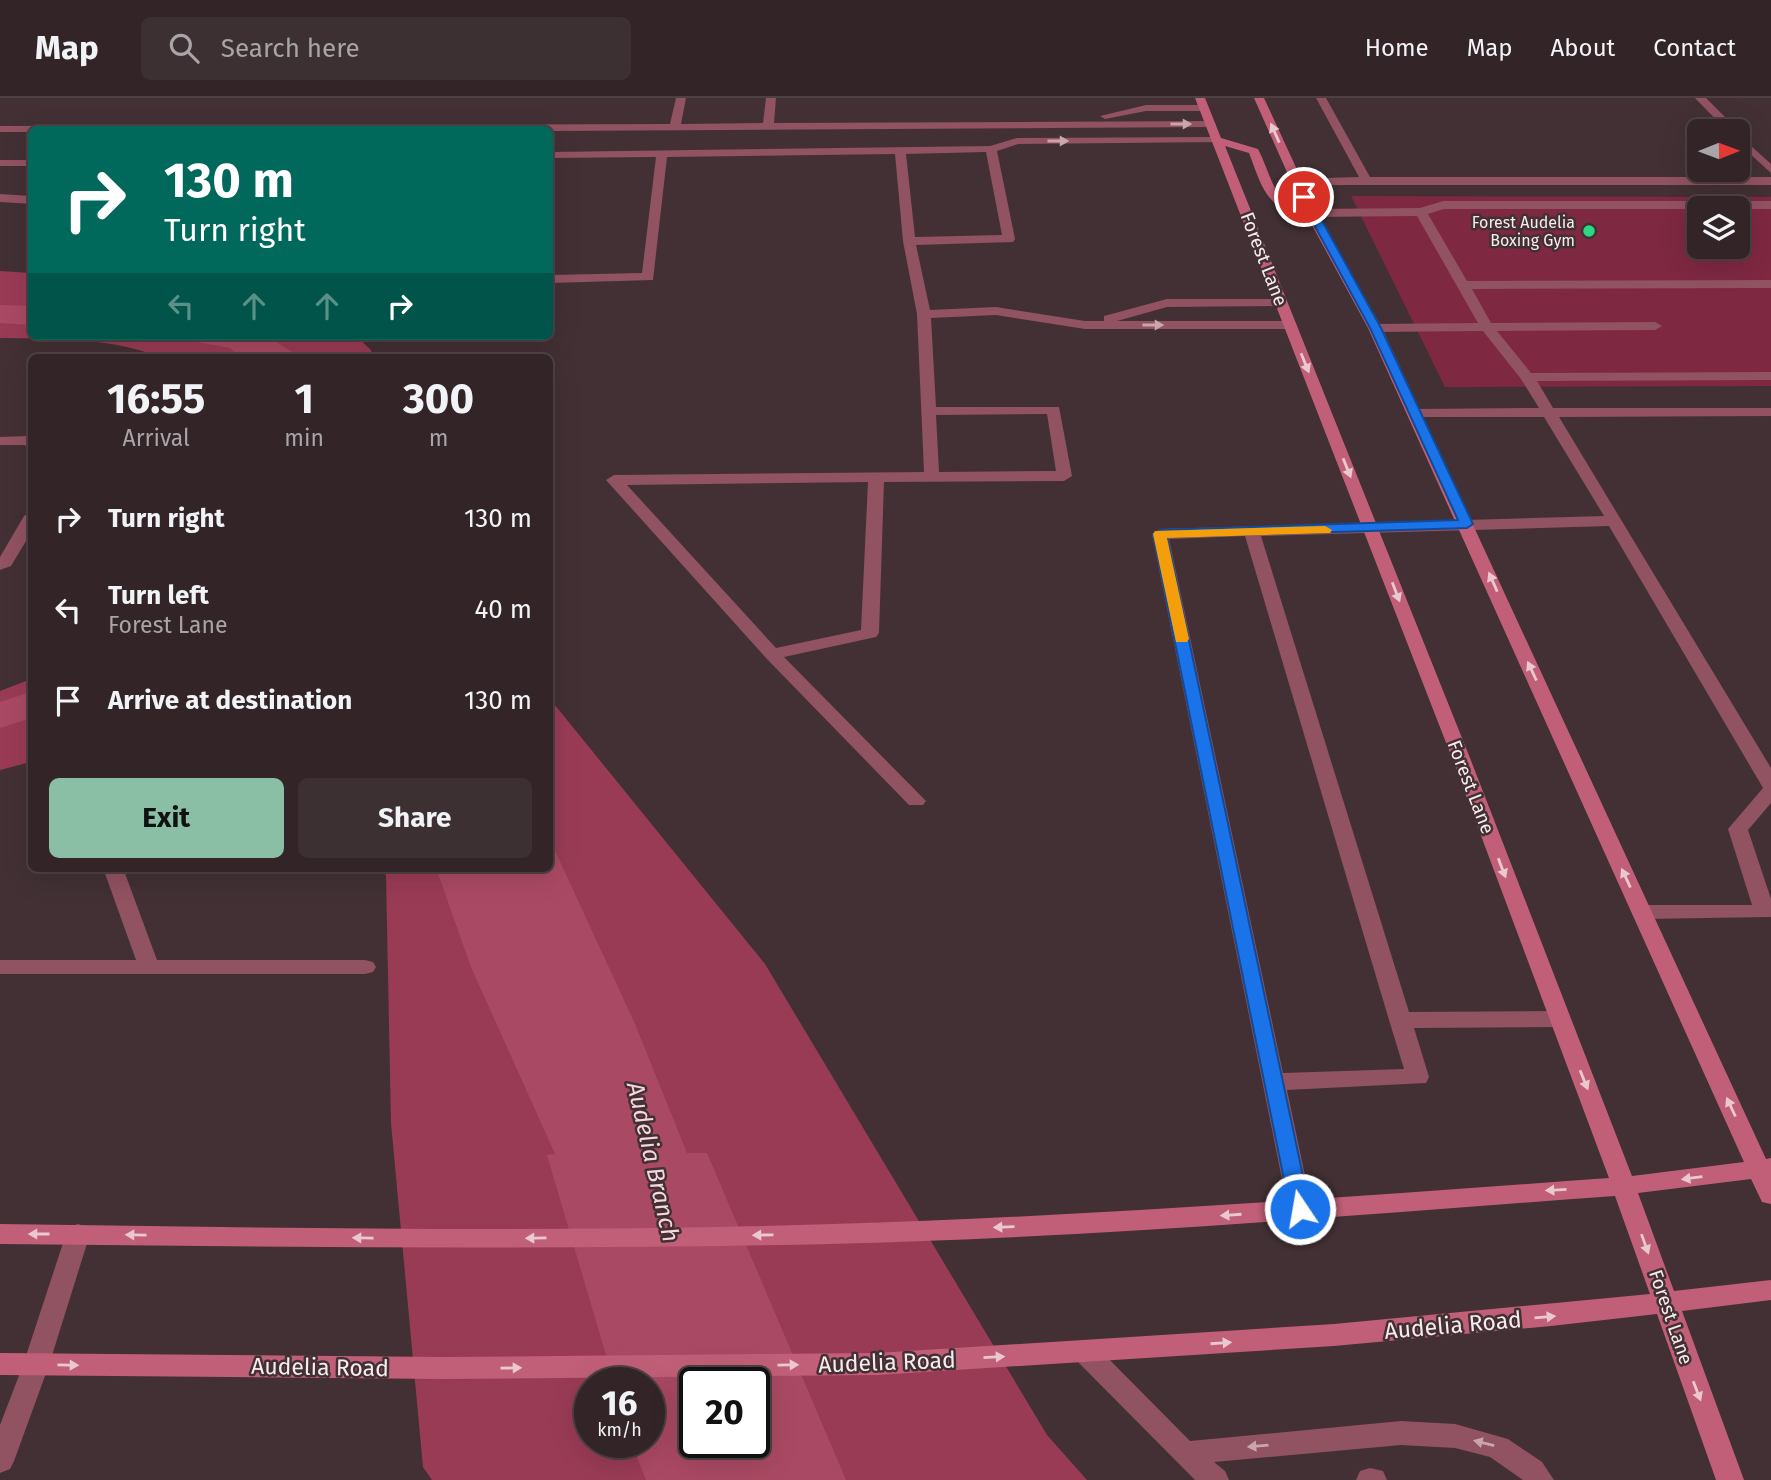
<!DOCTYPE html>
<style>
:root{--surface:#322427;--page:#3d3033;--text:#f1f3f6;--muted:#a8a4a7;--line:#4d4144;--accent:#8abfa5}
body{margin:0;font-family:"Fira Sans",sans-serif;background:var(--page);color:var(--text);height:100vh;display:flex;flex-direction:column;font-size:26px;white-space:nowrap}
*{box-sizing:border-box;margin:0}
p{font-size:23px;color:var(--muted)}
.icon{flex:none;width:38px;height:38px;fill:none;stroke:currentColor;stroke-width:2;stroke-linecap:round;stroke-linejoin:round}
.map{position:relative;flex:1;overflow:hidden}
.details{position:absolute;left:28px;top:256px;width:525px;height:518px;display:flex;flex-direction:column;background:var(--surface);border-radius:10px;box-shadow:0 7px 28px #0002,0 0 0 2px var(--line)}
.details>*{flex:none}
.guide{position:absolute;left:28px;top:28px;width:525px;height:214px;border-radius:10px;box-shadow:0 7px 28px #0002,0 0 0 2px var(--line);background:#00695c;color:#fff;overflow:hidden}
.needle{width:46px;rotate:89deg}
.tools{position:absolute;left:1687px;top:21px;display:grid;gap:14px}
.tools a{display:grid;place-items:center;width:63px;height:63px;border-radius:10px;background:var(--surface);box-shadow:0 7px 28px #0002,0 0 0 2px var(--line);font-size:35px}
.speed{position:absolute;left:574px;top:1269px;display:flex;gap:14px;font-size:35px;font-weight:700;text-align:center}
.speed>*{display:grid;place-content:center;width:91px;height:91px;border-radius:50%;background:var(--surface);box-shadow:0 7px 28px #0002,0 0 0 2px var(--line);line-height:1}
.speed small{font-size:18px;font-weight:400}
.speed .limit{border:4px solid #111;border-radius:10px;background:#fff;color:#111}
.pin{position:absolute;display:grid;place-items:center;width:60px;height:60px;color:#fff;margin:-30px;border:4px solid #fff;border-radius:50%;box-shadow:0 2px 7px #0007}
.me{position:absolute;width:77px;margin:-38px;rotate:348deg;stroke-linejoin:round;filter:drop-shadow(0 0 5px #0008)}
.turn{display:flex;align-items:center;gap:24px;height:147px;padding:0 21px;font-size:32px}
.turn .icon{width:91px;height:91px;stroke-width:2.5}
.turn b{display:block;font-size:49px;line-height:60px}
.lanes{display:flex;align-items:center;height:66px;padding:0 21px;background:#0003;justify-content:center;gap:35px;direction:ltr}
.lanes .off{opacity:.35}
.eta{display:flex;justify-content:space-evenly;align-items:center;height:119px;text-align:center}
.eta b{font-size:42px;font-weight:700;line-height:49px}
.primary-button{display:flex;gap:14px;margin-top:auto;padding:14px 21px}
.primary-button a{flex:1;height:80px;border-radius:10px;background:var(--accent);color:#111;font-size:28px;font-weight:700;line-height:80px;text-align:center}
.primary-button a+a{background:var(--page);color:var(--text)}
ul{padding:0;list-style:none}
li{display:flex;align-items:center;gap:21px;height:91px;padding:0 21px}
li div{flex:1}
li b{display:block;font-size:26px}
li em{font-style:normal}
header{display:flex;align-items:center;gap:42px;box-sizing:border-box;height:98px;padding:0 35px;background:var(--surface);border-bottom:2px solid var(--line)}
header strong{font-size:33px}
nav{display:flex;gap:38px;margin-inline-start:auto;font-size:24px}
.search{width:490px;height:63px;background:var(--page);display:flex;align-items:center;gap:18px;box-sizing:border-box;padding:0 24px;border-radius:10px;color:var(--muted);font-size:26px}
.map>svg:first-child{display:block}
.green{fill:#7e2842;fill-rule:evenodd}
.forest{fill:#9a3b56;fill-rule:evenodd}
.water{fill:#aa4963;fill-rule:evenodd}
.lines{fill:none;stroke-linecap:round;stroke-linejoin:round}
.service{fill:#915261;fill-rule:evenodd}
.secondary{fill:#c25f78;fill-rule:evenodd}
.oneway{fill:#c9a6ae}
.oneway2{fill:#eac8d0}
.route{fill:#1a73e8;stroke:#114b97;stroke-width:2}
.slow{fill:#f59e0b}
.poi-dot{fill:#2bd884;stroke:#423034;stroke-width:2.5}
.labels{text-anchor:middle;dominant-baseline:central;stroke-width:5;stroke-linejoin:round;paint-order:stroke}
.far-poi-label{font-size:16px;fill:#f7ebed;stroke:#423034;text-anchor:end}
.street-label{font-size:19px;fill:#f7ebed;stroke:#423034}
.near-street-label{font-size:23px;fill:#f7ebed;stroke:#423034}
.near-water-label{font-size:24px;font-style:italic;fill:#f4d8dd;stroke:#423034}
</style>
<header>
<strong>Map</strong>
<div class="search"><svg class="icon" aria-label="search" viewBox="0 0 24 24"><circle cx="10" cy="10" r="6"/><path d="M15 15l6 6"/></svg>Search here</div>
<nav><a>Home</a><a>Map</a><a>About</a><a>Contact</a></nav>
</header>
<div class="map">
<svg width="1771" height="1382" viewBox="0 0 1771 1382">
<rect width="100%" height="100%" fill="#423034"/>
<path class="green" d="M1351 98 1771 99V288L1445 289ZM1699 110H1738V149H1699Z"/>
<g class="forest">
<path d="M0 173 31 175 32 238H356L371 252 373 259H159C111 239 52 241 0 240Z"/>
<polygon points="31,581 31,664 0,672 0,593"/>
<path d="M550 601 765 866 1047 1337 1087 1382H432L423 1369 391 1025 386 778 382 770H550ZM590 1284H649V1344H590ZM695 1284H754V1344H695Z"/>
</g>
<g class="water">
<polygon points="0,207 31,208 31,227 0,225"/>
<polygon points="163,238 267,238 300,259 239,259 230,250"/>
<polygon points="31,594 31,620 0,630 0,604"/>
<path d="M550 742 635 926 687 1055H707L846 1382H646L631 1344H649V1284H614L547 1057 555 1056 471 869 436 770H550ZM695 1284H754V1344H695Z"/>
</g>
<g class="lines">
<g class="service">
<polygon points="676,0 686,0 681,26 763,25 766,0 776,0 774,25 1211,23 1216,26 1211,29 550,33 32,32 32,34 0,34 0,28 670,26"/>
<polygon points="1316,0 1326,0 1370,79 1771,79 1771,87 1297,87 1291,83 1293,81 1359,79"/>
<polygon points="1695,0 1706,0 1739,33 1738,34 1727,33"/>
<polygon points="1146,7 1204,7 1209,10 1204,13 1146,13 1105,21 1100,18"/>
<polygon points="1738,36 1771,66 1771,75 1738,45"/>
<path d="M1217 39 1221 40V44L1018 46 997 53 1015 141 1013 144 916 147 930 212 996 209 1085 223H1104V218L1167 201H1280L1285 202V208L1167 209 1117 223H1290L1297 227 1290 231H1085L996 217 931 220 936 309H1059L1072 378 1064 383 884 384 879 535 876 539 784 559 926 703 923 707H909L766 560 606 382 614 377 924 374 917 216 903 143 895 56 667 59 653 182 550 185V177L642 175 656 59 550 60V54L990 48 1017 40ZM986 54 1002 137 915 139 906 56ZM1047 316 1056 373 939 374 936 317ZM868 384 861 532 776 550 627 387Z"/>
<rect x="0" y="62" width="32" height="6"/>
<polygon points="0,96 32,98 32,106 0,104"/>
<path d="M1443 103H1771V111H1444L1428 116 1467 183 1771 182V190L1472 191 1491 225 1655 224 1662 228 1655 232 1497 233 1531 275 1771 274V282L1537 283 1553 310H1771V318L1559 319 1771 670V705L1748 732 1771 801V819L1642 821 1635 819 1632 814 1635 809 1642 807H1752L1728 731 1763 690 1609 428 1261 438 1409 914 1560 913 1568 916 1571 921 1568 926 1560 929 1414 930 1429 979 1426 985 1287 992 1312 1111 1309 1118 1300 1120 1291 1118 1288 1111 1152 436 1160 431 1604 418 1544 319H1414L1407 315 1414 311 1539 310 1521 281 1483 233 1375 234 1368 230 1375 226 1478 225 1417 118 1311 119 1305 115 1311 111 1420 110ZM1245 438 1389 922 1404 971 1283 975 1169 441Z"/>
<polygon points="27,338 32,339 32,349 24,347 0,347 0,339"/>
<polygon points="32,413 32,433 11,468 0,472 0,459 24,418"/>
<polygon points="103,770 123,770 157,862 365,862 373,864 376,869 373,874 365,876 0,876 0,862 136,862"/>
<polygon points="78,1126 87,1129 90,1136 49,1267 14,1363 10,1371 0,1375 0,1327 23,1267 66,1136 69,1129"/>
<polygon points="1085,1243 1094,1246 1190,1343 1401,1323 1455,1326 1508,1341 1542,1364 1554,1382 1523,1382 1490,1359 1455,1350 1401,1347 1214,1364 1225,1373 1229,1382 1195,1382 1076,1262 1072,1254 1076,1246"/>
<polygon points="1370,1370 1383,1373 1387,1382 1356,1382 1360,1373"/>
</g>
<path class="secondary" d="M1195 0H1205L1221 40 1258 51C1271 75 1272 104 1303 110L1254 0H1264L1317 115 1382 230 1766 1061 1771 1060V1106L1762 1104 1751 1081 1638 1095 1674 1193 1771 1182V1202L1682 1213 1744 1382H1716L1657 1216 1551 1228 1334 1248 877 1277 443 1281 0 1277V1255L443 1259 877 1255 1334 1226 1650 1196 1615 1098C1353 1117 1091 1140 829 1146 552 1152 276 1149 0 1146V1126C278 1130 556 1135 833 1126 1092 1118 1350 1099 1609 1080L1452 660ZM1225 48 1249 55C1262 89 1266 112 1307 118L1368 230 1744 1064 1632 1078 1470 660Z"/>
</g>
<defs><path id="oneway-solid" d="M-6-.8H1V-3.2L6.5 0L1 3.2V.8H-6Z" transform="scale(1.75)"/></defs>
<g class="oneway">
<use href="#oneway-solid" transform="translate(1181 26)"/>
<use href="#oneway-solid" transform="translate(1058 43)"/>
<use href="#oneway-solid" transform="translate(1153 227)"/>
<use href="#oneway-solid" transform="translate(1484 1345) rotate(-166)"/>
<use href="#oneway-solid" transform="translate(1258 1348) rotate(175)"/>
</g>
<g class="oneway2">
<use href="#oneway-solid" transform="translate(1275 35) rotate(-114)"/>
<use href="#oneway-solid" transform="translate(1305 265) rotate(68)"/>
<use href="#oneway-solid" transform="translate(1347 370) rotate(68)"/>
<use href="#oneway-solid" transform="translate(1493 484) rotate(-114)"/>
<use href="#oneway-solid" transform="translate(1396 494) rotate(69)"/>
<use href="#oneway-solid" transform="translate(1532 573) rotate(-115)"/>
<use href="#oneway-solid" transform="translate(1502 770) rotate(69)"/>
<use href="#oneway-solid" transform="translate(1626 780) rotate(-115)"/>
<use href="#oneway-solid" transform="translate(1584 982) rotate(68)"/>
<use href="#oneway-solid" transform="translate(1731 1009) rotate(-115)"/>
<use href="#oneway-solid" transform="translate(1692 1080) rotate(173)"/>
<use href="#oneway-solid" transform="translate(1556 1092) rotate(177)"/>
<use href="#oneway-solid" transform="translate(1231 1117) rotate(176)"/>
<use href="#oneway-solid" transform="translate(1004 1129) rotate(178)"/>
<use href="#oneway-solid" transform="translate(39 1136) rotate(180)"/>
<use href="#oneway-solid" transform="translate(136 1137) rotate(-179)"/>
<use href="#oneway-solid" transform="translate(763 1137) rotate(179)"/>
<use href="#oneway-solid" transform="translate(363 1140) rotate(-179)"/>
<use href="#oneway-solid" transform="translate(536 1140) rotate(179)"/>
<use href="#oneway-solid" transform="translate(1645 1146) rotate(70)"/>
<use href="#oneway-solid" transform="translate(1545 1219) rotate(-5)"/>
<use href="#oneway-solid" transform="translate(1221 1245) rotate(-4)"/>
<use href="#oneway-solid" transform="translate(994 1259) rotate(-3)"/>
<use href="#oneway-solid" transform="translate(68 1267) rotate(1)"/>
<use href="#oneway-solid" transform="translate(788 1267) rotate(-1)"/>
<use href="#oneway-solid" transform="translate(511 1270) rotate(-1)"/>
<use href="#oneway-solid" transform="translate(1697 1293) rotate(69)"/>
</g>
<polygon class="route" points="1304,96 1309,99 1381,230 1473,426 1467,430 1167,439 1310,1111 1307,1117 1300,1119 1293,1117 1290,1111 1153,436 1160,432 1458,422 1370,230 1299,99"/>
<polygon class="slow" points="1325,428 1332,432 1330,435 1167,440 1189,541 1187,544 1176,544 1153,436 1155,433"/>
<circle class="poi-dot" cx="1589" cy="133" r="7"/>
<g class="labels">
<g class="far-poi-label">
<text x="1575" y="124">Forest Audelia<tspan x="1575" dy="18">Boxing Gym</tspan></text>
</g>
<g class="street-label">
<text transform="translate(1264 161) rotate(69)">Forest Lane</text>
<text transform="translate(1471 689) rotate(69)">Forest Lane</text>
<text transform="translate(1671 1219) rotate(71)">Forest Lane</text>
</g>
<g class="near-street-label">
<text transform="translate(1453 1227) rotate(-5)">Audelia Road</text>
<text transform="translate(887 1264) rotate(-2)">Audelia Road</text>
<text transform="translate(320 1269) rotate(1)">Audelia Road</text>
</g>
<g class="near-water-label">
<text transform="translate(653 1064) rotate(77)">Audelia Branch</text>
</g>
</g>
</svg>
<div class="tools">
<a><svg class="needle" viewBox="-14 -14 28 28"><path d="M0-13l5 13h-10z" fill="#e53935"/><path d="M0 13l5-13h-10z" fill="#a8a4a7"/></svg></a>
<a><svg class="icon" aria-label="layers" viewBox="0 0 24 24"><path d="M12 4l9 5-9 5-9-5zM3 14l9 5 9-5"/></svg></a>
</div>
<div class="speed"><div>16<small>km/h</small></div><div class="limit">20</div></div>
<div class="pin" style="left:1304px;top:99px;background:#d93025"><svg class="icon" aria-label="arrive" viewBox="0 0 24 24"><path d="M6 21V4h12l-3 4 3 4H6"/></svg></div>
<svg class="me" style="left:1300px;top:1111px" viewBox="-20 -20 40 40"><circle r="17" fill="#1a73e8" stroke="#fff" stroke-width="3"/><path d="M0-11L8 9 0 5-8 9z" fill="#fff"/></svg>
<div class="guide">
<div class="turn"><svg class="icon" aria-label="right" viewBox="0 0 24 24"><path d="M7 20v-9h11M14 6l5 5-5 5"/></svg><div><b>130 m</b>Turn right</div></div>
<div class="lanes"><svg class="icon off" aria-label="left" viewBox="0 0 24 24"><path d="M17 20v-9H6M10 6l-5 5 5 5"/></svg><svg class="icon off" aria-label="ahead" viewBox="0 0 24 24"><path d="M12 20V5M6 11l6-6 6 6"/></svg><svg class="icon off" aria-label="ahead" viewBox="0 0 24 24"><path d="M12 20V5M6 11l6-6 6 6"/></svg><svg class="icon" aria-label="right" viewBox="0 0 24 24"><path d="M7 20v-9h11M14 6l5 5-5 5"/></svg></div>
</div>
<section class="details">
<div class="eta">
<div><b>16:55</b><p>Arrival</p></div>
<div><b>1</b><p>min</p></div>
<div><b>300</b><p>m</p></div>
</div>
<ul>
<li><svg class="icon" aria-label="right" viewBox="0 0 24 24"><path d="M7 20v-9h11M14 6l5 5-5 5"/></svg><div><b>Turn right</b></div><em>130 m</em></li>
<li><svg class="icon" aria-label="left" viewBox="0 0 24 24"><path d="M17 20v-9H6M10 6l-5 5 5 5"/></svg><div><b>Turn left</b><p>Forest Lane</p></div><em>40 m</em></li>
<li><svg class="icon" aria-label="arrive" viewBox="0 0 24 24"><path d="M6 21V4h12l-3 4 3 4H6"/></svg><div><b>Arrive at destination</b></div><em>130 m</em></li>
</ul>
<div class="primary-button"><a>Exit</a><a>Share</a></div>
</section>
</div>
